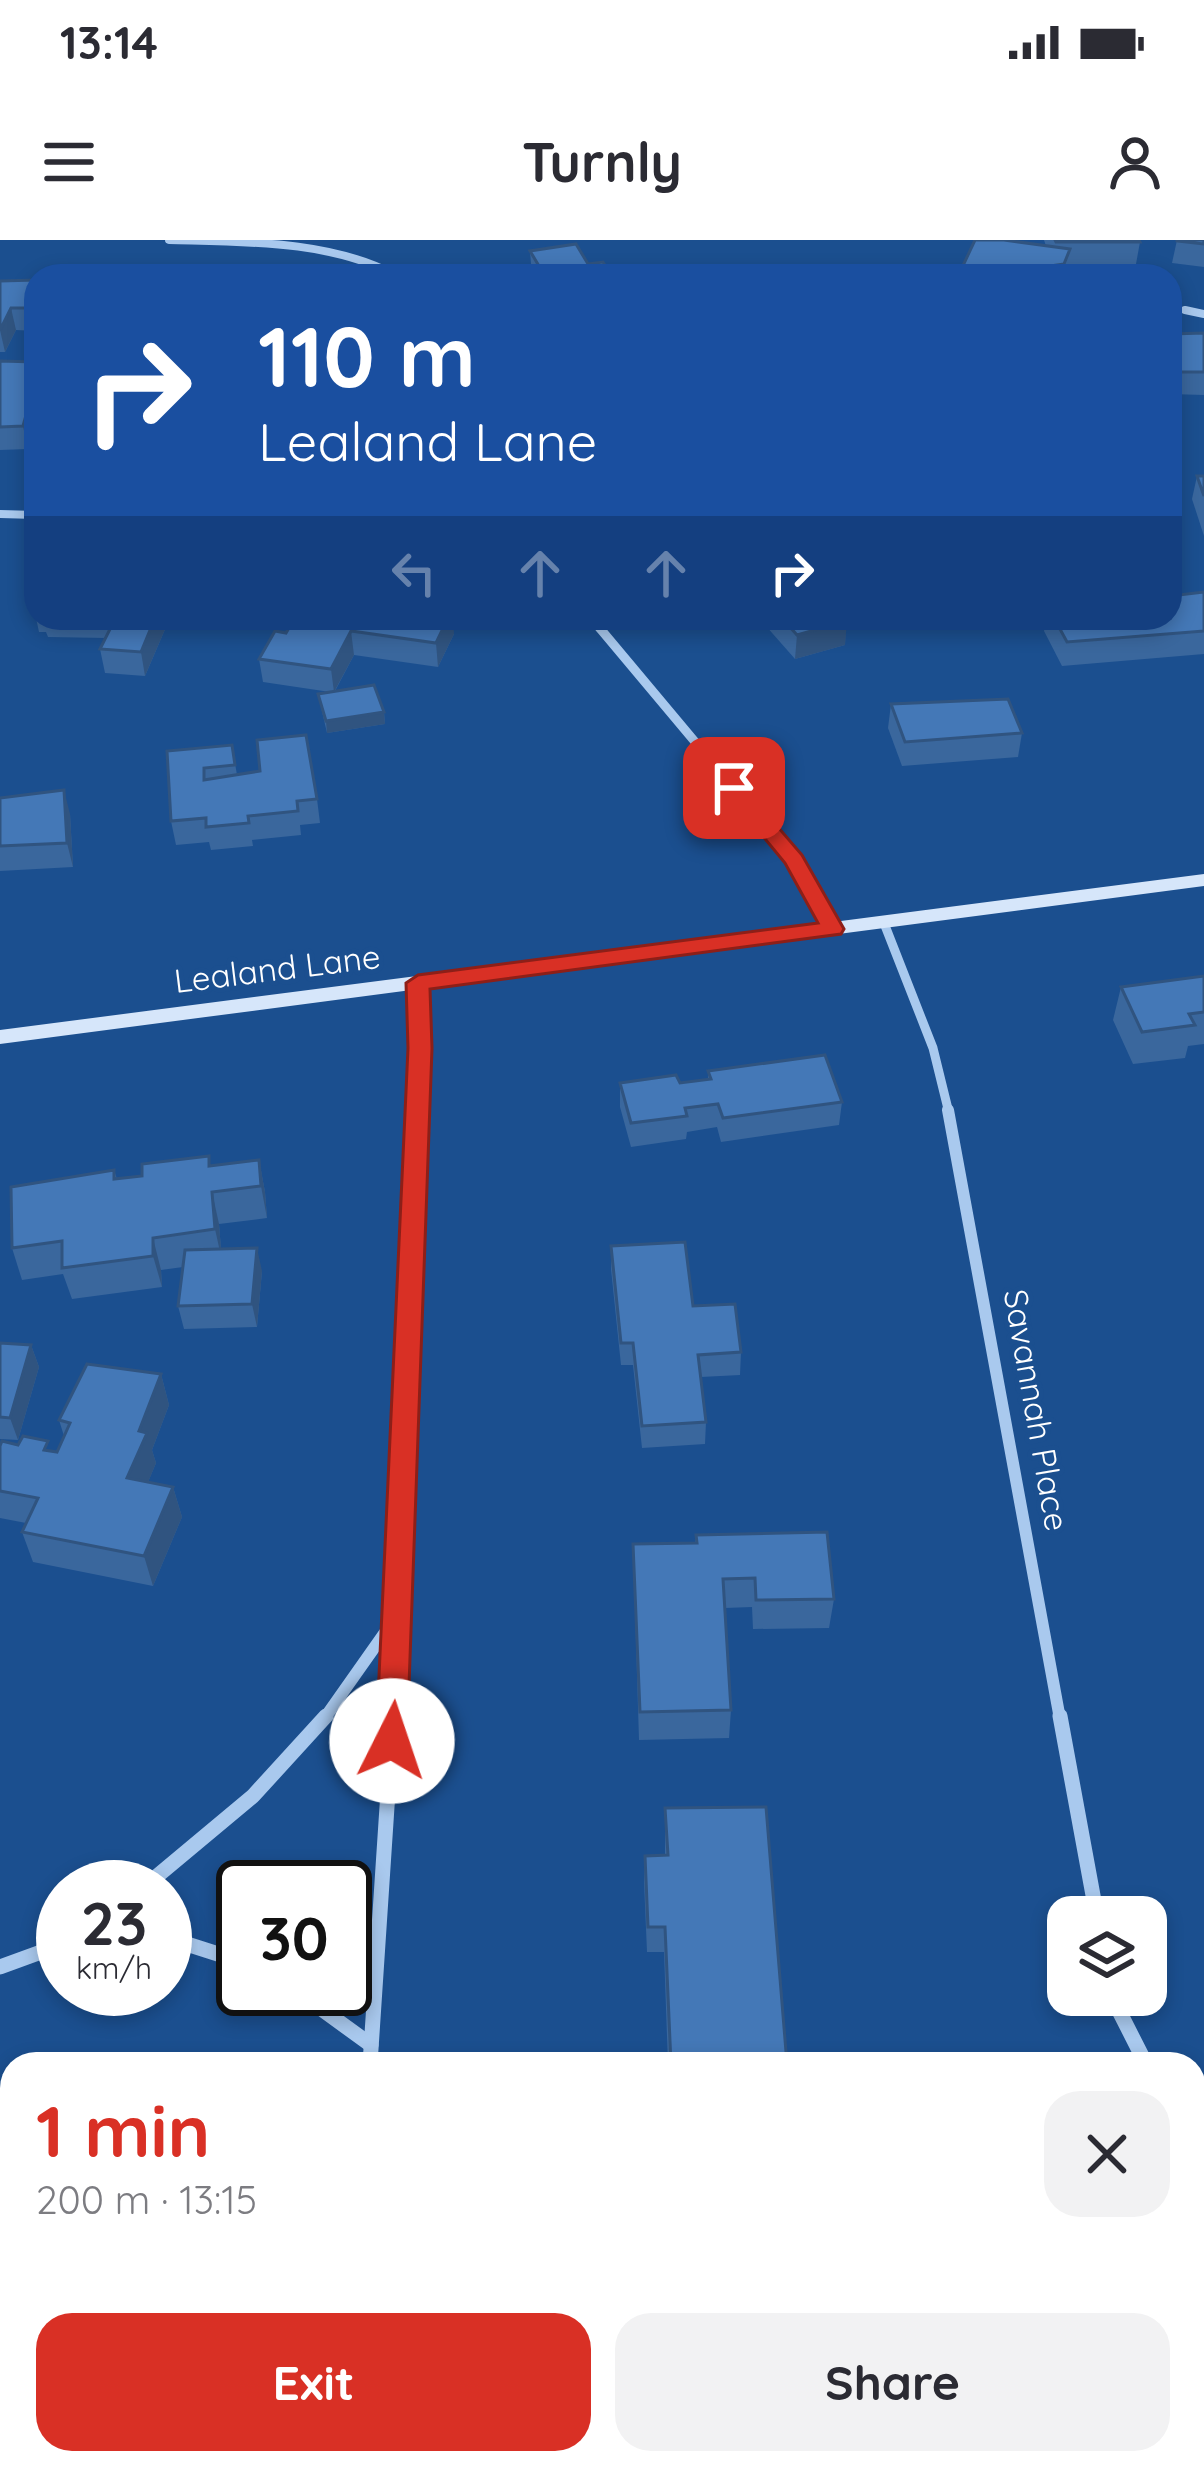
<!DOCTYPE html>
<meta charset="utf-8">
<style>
:root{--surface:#fff;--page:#f2f2f3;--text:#2b2b33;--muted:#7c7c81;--accent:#d93025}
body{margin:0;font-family:Quicksand,sans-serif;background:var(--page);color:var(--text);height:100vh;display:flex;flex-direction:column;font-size:45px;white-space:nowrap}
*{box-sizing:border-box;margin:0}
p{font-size:39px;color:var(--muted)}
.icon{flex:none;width:66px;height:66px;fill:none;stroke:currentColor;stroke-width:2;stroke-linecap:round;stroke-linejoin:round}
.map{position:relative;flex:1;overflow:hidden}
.panel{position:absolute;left:0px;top:1812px;width:1206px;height:423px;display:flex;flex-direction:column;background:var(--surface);border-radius:36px 36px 0 0;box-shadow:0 6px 18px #0003}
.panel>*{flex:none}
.hud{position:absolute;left:24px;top:24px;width:1158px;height:366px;border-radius:36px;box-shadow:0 6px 18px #0003;background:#1a4fa0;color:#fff;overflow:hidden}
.fabs{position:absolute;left:1047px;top:1656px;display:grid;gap:24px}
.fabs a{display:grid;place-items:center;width:120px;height:120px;border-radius:24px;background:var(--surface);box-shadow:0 6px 18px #0003;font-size:60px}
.speed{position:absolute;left:36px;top:1620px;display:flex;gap:24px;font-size:60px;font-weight:700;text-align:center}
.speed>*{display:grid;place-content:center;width:156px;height:156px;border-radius:50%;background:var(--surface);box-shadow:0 6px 18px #0003;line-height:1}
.speed small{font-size:30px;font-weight:400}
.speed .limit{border:6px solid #111;border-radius:18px;background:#fff;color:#111}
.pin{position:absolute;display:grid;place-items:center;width:102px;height:102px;color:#fff;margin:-51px;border-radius:24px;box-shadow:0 6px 18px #0006}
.me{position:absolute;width:132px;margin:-66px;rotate:4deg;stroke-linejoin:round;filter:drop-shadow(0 0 9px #0008)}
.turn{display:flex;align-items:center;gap:42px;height:252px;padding:0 36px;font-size:54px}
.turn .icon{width:156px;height:156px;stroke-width:2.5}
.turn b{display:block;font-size:84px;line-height:102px}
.lanes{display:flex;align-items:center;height:114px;padding:0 36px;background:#0003;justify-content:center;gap:60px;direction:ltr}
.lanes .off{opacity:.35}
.round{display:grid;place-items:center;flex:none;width:126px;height:126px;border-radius:36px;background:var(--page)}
.overview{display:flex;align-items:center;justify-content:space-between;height:204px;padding:0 36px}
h1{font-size:72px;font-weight:700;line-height:90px;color:var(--accent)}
.primary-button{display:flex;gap:24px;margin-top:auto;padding:24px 36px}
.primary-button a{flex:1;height:138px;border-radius:36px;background:var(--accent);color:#fff;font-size:48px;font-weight:700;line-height:138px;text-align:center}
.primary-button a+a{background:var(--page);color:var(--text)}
.status{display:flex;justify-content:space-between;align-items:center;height:84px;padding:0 60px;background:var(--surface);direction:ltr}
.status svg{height:33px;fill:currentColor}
header{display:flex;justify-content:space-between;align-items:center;height:156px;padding:0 36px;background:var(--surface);font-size:54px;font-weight:700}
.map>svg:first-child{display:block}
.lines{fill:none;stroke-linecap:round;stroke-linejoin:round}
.lane{stroke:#a9c9ee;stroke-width:12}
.street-far3{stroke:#a9c9ee;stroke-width:8}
.street-far2{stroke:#a9c9ee;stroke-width:9}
.street-far1{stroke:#a9c9ee;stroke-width:12}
.street{stroke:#a9c9ee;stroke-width:15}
.secondary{fill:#d6e6fa;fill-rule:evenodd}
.wall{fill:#3a679d}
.shaded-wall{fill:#305480}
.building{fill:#4478b7;stroke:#305480;stroke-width:3}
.route{fill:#d93025;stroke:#8d1f18;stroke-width:3}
.labels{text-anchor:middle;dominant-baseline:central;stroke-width:10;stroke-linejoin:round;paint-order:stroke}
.street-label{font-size:33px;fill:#fff;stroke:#1b4f8f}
</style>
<div class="status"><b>13:14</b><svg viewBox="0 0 49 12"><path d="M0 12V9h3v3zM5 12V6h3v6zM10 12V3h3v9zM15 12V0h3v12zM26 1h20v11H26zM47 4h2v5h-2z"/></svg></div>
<header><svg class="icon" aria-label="menu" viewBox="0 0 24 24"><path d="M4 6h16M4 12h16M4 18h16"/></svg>Turnly<svg class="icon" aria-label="person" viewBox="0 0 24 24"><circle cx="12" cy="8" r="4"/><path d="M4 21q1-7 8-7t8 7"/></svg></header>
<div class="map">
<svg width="1204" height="2234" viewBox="0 0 1204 2234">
<rect width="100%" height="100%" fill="#1b4f8f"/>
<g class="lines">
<g class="lane">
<polyline points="1194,1934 1204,1919"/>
<polyline points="1172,2223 1174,2234"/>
</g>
<g class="street-far3">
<path d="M169 0C244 2 331 0 397 36"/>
<polyline points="1185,70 1204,74"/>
<polyline points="0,274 36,275"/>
<polyline points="591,378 600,389"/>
</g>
<g class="street-far2">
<polyline points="598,386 794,620 833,689"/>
<polyline points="884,683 933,808 949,873"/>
<polyline points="414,873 418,743"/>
</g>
<g class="street-far1">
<polyline points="948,870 1060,1479"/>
<polyline points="324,1479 398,1374"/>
<polyline points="393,1479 414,870"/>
</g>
<g class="street">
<polyline points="1060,1476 1097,1677"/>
<polyline points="144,1647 253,1556 326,1476"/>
<polyline points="165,1697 243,1722"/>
<polyline points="0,1727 63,1704"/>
<polyline points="294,1749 371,1805"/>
<polyline points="1111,1755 1146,1824"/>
<polyline points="370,1824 393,1476"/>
<polyline points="1194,1882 1204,1892"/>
<polyline points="355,2223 355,2234"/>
</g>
<polygon class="secondary" points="1204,634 1204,646 0,804 0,790"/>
</g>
<g class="wall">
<polygon points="1044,0 1139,0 1140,2 1136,24 1068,24 1067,28 1081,30 1080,36 960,36 960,32 1046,6"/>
<polygon points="1177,0 1204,0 1204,27 1172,23"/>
<polygon points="530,11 612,36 532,36"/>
<polygon points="36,40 36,91 16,90 5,112 0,112 0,41"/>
<polygon points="1204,93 1204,155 1170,154 1170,94"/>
<polygon points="0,121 36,180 28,209 0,210"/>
<polygon points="1197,236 1204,236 1204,296 1192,259"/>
<polygon points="1204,352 1204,414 1062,426 1044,391 1047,378 1170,378"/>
<polygon points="36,378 198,378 196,382 169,380 145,436 105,433 100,409 106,398 48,397 46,392 39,392"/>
<polygon points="759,378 854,378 846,380 845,405 795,419"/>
<polygon points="293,381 454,394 438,427 354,415 335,451 384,472 385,484 327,493 318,454 330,452 263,442 259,419 286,393"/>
<polygon points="891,464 1022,493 1018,517 902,526 888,488"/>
<polygon points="232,505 237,535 317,559 320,583 300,585 301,595 252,600 253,606 211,610 209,602 176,605 171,581 167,511"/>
<polygon points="0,558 70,574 73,627 0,631"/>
<polygon points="1204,736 1204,804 1188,806 1185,818 1133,824 1113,780 1121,747"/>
<polygon points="708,831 842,862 839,885 721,902 717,887 687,892 686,899 631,907 620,867 620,843 680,843 708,839"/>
<polygon points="259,920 265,952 267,978 219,984 221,1009 262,1031 257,1087 184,1089 178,1066 183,1027 161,1030 162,1047 72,1059 63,1034 22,1040 12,1008 114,930 117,939"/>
<polygon points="611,1006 693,1066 741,1112 740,1135 701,1137 706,1182 705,1204 642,1208 633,1125 621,1125 611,1029"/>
<polygon points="0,1103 31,1105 39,1127 18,1200 0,1199"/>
<polygon points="161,1134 169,1165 152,1210 156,1223 148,1242 173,1247 182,1277 153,1346 33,1322 22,1292 26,1283 0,1278 0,1206 57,1212 64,1196 59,1180"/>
<polygon points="696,1295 834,1359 829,1388 753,1389 752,1367 725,1368 731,1470 729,1498 639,1500 633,1304 695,1303"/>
<polygon points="665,1568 787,1824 668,1824 664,1712 647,1712 644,1642 645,1616 665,1615"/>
</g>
<g class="shaded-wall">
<polygon points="11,68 16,90 5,112 0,90"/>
<polygon points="36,140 36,180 28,209 23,186"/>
<polygon points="155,378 169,378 169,380 145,436 141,412"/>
<polygon points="448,378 453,378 454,394 438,427 436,403"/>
<polygon points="847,381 845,405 795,419 797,395"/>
<polygon points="351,391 354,415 334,452 331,429"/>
<polygon points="384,472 385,484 327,493 326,481"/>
<polygon points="64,550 70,574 73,627 67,603"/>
<polygon points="259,920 265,952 267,978 261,946"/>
<polygon points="212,952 219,984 222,1021 215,989"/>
<polygon points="153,998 161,1030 162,1047 153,1016"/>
<polygon points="257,1008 262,1031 257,1087 252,1064"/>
<polygon points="31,1105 39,1127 18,1200 10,1178"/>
<polygon points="161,1134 169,1165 152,1210 156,1223 137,1269 127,1238 139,1191"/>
<polygon points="173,1247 182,1277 153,1346 144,1316"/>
<polygon points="0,2061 12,2077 12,2083 0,2065"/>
<polygon points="12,2206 12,2223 25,2223 11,2234 0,2234 0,2216"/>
</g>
<g class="building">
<polygon points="975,0 1004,0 1070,9 1064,24 1050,26 1081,30 1078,36 987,36 960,32"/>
<polygon points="1055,0 1139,0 1140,2 1056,2"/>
<polygon points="1204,0 1204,4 1177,1 1177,0"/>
<polygon points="576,4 588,24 603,22 612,36 545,36 530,11"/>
<polygon points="36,40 36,68 11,68 0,90 0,41"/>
<polygon points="1204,93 1204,132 1170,132 1170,94"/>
<polygon points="0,121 36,122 36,140 23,186 0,187"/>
<polygon points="1197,236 1204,236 1204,256"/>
<polygon points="1204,352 1204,391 1067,402 1054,378 1170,378 1170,356"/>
<polygon points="123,378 155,378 141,412 100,409 111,387 134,388 138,381 122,380"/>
<polygon points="301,378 448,378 436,403 351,391 331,429 259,419 275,391 286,393 293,381 299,382"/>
<polygon points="782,378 844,378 847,381 797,395"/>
<polygon points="374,445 384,472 326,481 318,454"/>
<polygon points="1008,459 1022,493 905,502 891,464"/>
<polygon points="306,495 317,559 297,561 298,571 248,576 249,583 206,587 206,578 171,581 167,511 232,505 235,525 204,528 204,540 260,531 257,500"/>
<polygon points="64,550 67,603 0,606 0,558"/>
<polygon points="1204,736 1204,772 1189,774 1195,785 1142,792 1121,747"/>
<polygon points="825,815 842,862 723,878 718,864 685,868 687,876 631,883 620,843 676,835 680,843 711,839 708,831"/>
<polygon points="209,916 209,926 259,920 261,946 212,952 215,989 153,998 153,1016 62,1028 62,1001 12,1008 11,947 114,930 114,939 142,936 142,924"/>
<polygon points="685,1002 693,1066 735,1064 741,1112 698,1115 706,1182 642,1186 633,1103 621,1103 611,1006"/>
<polygon points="257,1008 252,1064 178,1066 185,1010"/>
<polygon points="0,1103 31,1105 10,1178 0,1177"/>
<polygon points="87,1124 161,1134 139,1191 147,1193 127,1238 173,1247 144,1316 22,1292 38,1258 0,1251 0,1206 2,1201 18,1205 23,1196 48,1201 44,1210 57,1212 70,1183 59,1180"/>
<polygon points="827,1292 834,1359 756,1360 755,1338 723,1339 731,1470 640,1472 633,1304 697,1303 696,1295"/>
<polygon points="766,1567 787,1824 671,1824 665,1687 648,1687 645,1616 668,1615 665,1568"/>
<polygon points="0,2065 12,2083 12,2206 0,2216"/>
<polygon points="662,2223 769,2223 770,2234 663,2234"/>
</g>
<polygon class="route" points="734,542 741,544 802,615 844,689 841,694 430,749 432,808 407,1501 403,1511 392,1515 380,1511 376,1501 408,808 406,743 418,735 818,683 785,623 723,548"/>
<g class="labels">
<g class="street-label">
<text transform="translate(277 728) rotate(-7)">Lealand Lane</text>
<text transform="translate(1037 1170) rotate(80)">Savannah Place</text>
</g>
</g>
</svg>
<div class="fabs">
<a><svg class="icon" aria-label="layers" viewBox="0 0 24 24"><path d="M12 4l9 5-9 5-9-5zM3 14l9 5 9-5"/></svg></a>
</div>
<div class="speed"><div>23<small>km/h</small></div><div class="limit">30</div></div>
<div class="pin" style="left:734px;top:548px;background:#d93025"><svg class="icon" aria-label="arrive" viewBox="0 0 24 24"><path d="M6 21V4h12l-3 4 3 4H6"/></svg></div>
<svg class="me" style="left:392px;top:1501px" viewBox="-20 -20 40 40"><circle r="19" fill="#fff"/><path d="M0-13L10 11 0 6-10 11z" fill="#d93025"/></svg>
<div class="hud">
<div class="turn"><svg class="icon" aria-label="right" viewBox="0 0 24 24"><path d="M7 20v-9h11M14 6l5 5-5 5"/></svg><div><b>110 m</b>Lealand Lane</div></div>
<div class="lanes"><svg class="icon off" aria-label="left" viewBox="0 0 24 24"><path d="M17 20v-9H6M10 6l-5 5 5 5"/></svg><svg class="icon off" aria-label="ahead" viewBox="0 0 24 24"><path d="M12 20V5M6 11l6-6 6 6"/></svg><svg class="icon off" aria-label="ahead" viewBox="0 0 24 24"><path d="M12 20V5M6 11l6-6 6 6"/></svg><svg class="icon" aria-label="right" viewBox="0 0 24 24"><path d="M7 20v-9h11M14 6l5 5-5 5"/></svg></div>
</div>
<section class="panel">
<div class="overview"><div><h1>1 min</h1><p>200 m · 13:15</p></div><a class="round"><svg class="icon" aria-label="close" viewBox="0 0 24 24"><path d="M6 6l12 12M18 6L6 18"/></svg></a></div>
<div class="primary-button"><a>Exit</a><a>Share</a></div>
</section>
</div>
